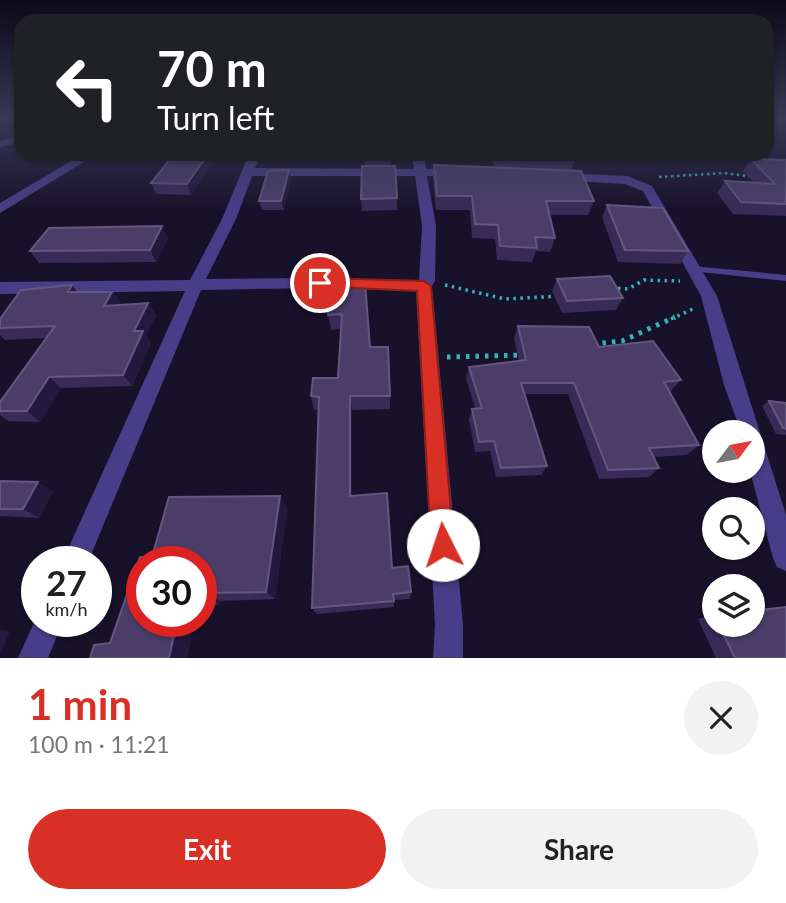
<!DOCTYPE html>
<meta charset="utf-8">
<style>
:root{--surface:#fff;--page:#f2f2f2;--text:#222;--muted:#767676;--accent:#d93025}
body{margin:0;font-family:Lato,sans-serif;background:var(--page);color:var(--text);height:100vh;display:flex;flex-direction:column;font-size:26px;white-space:nowrap}
*{box-sizing:border-box;margin:0}
p{font-size:23px;color:var(--muted)}
.icon{flex:none;width:38px;height:38px;fill:none;stroke:currentColor;stroke-width:2;stroke-linecap:round;stroke-linejoin:round}
.map{position:relative;height:658px;overflow:hidden}
.panel{display:flex;flex-direction:column;background:var(--surface);flex:1}
.panel>*{flex:none}
.top-card{position:absolute;left:14px;top:14px;width:760px;height:147px;border-radius:21px;box-shadow:0 2px 5px #0004;background:#202124;color:#fff;overflow:hidden}
.needle{width:46px;rotate:58deg}
.controls{position:absolute;left:702px;top:420px;display:grid;gap:14px}
.controls a{display:grid;place-items:center;width:63px;height:63px;border-radius:50%;background:var(--surface);box-shadow:0 2px 5px #0004;font-size:35px}
.speed{position:absolute;left:21px;top:546px;display:flex;gap:14px;font-size:35px;font-weight:700;text-align:center}
.speed>*{display:grid;place-content:center;width:91px;height:91px;border-radius:50%;background:var(--surface);box-shadow:0 2px 5px #0004;line-height:1}
.speed small{font-size:18px;font-weight:400}
.speed .limit{border:10px solid #d22;background:#fff;color:#111}
.pin{position:absolute;display:grid;place-items:center;width:60px;height:60px;color:#fff;margin:-30px;border:4px solid #fff;border-radius:50%;box-shadow:0 2px 7px #0007}
.me{position:absolute;width:77px;margin:-38px;rotate:356deg;stroke-linejoin:round;filter:drop-shadow(0 0 5px #0008)}
.turn{display:flex;align-items:center;gap:24px;height:147px;padding:0 28px;font-size:32px}
.turn .icon{width:91px;height:91px;stroke-width:2.5}
.turn b{display:block;font-size:49px;line-height:60px}
.round{display:grid;place-items:center;flex:none;width:74px;height:74px;border-radius:37px;background:var(--page)}
.head{display:flex;align-items:center;justify-content:space-between;height:119px;padding:0 28px}
h1{font-size:42px;font-weight:700;line-height:52px;color:var(--accent)}
.action{display:flex;gap:14px;margin-top:auto;padding:14px 28px}
.action a{flex:1;height:80px;border-radius:42px;background:var(--accent);color:#fff;font-size:28px;font-weight:700;line-height:80px;text-align:center}
.action a+a{background:var(--page);color:var(--text)}
.map>svg:first-child{display:block}
.lines{fill:none;stroke-linecap:round;stroke-linejoin:round}
.path-far2{stroke:#33b4ba;stroke-width:2.5;stroke-dasharray:2.5 3.5;stroke-linecap:butt}
.path-far1{stroke:#33b4ba;stroke-width:3.5;stroke-dasharray:2.5 4.5;stroke-linecap:butt}
.path{stroke:#33b4ba;stroke-width:5;stroke-dasharray:3.5 6;stroke-linecap:butt}
.service{fill:#483d88;fill-rule:evenodd}
.minor{fill:#483d88;fill-rule:evenodd}
.wall{fill:#382b58}
.shaded-wall{fill:#23193e}
.building{fill:#4a3e69;stroke:#625781;stroke-width:2}
.route{fill:#d93025;stroke:#8d1f18;stroke-width:2}
</style>
<div class="map">
<svg width="786" height="658" viewBox="0 0 786 658">
<rect width="100%" height="100%" fill="#18112a"/>
<g class="lines">
<polyline class="path-far2" points="659,177 724,173 755,177"/>
<g class="path-far1">
<polyline points="445,285 505,299 560,296"/>
<polyline points="611,288 628,289 644,280 680,281"/>
<polyline points="671,319 695,308"/>
</g>
<g class="path">
<polyline points="593,344 622,341 675,317"/>
<polyline points="447,357 523,355"/>
</g>
<polygon class="service" points="693,266 786,275 786,281 690,271 688,269 690,267"/>
<g class="minor">
<polygon points="21,136 21,142 0,147 0,141"/>
<polygon points="83,154 97,154 0,213 0,203"/>
<path d="M249 154H261L255 168 414 169 412 154H424L426 169H457L463 173 457 177 427 176 436 226 435 281 432 286 463 625V658H433L435 625 416 291 320 288 201 290 88 562H62L185 291 0 294V282L190 280 222 219ZM252 176H415L422 226 419 280 320 278 206 279 236 219Z"/>
<polygon points="562,173 627,176 652,186 717,296 786,515 786,571 777,567 773,558 750,471 752,432 741,432 724,385 701,296 643,191 625,184 558,180 556,177"/>
<polygon points="37,616 37,621 63,621 48,658 18,658"/>
</g>
</g>
<g class="wall">
<polygon points="178,154 191,195 156,194 151,183"/>
<polygon points="391,154 391,165 365,165 365,159"/>
<polygon points="490,154 624,154 573,156 575,160 571,171 594,201 588,215 549,215 555,238 550,252 536,251 532,262 497,260 495,239 472,238 470,210 436,210 433,178 434,165 494,167"/>
<polygon points="751,159 786,160 786,216 733,214 717,193 725,181 754,183 743,171"/>
<polygon points="289,170 291,180 284,210 262,210 259,201"/>
<polygon points="397,198 397,210 362,211 361,199"/>
<polygon points="607,205 688,251 680,264 618,262 602,217"/>
<polygon points="168,238 156,262 39,263 30,251"/>
<polygon points="557,279 623,298 616,310 562,313 552,291"/>
<polygon points="72,285 77,292 112,292 121,303 120,305 148,303 156,315 146,335 151,343 132,386 61,388 40,422 8,421 0,415 0,402 46,338 5,340 0,335 0,319"/>
<polygon points="329,285 370,347 390,396 390,409 352,410 352,496 392,568 411,592 410,599 394,600 394,607 317,614 312,608 319,410 314,410 311,396 338,378 341,329 331,330 328,315"/>
<polygon points="518,326 599,347 681,380 671,391 669,391 699,445 687,455 654,457 659,468 649,477 599,479 568,394 524,394 547,466 541,475 496,477 490,451 475,452 469,419 472,409 475,408 466,378 469,367 519,361 514,338"/>
<polygon points="769,401 786,403 786,435 776,434 762,406"/>
<polygon points="0,481 53,491 39,518 0,516"/>
<polygon points="280,496 287,509 275,599 220,601 220,605 201,605 201,562 142,621 194,621 187,658 110,643 152,557"/>
<polygon points="714,615 714,625 752,625 786,658 716,658 698,619"/>
</g>
<g class="shaded-wall">
<polygon points="208,154 219,154 191,195 187,184"/>
<polygon points="289,170 291,180 284,210 281,201"/>
<polygon points="162,226 168,238 156,262 150,250"/>
<polygon points="72,285 81,297 68,292"/>
<polygon points="112,292 121,303 112,318 104,306"/>
<polygon points="148,303 156,315 146,335 151,343 132,386 123,375 134,331"/>
<polygon points="49,377 61,388 40,422 27,411"/>
<polygon points="350,396 352,410 352,507 350,496"/>
<polygon points="38,482 53,491 39,518 23,509"/>
<polygon points="280,496 287,509 275,599 266,592"/>
<polygon points="208,593 220,601 220,605 207,597"/>
<polygon points="177,621 194,621 187,658 169,658"/>
<polygon points="0,629 10,631 0,655"/>
</g>
<g class="building">
<polygon points="178,154 208,154 187,184 151,183 171,158"/>
<rect x="365" y="154" width="26" height="5"/>
<polygon points="495,154 573,154 575,160 496,157"/>
<polygon points="751,159 786,160 786,204 741,202 725,181 775,184"/>
<polygon points="434,165 581,171 594,201 546,201 555,238 535,237 537,248 500,246 498,225 475,224 472,196 437,196"/>
<polygon points="362,166 395,166 397,198 361,199"/>
<polygon points="289,170 281,201 259,201 268,171"/>
<polygon points="607,205 663,208 688,251 625,250"/>
<polygon points="162,226 150,250 30,251 49,228"/>
<polygon points="610,276 623,298 567,301 557,279"/>
<polygon points="365,283 370,347 388,347 390,396 350,396 350,496 387,493 392,568 408,566 411,592 393,594 394,601 312,608 319,397 311,396 313,378 338,378 342,314 328,315 329,285"/>
<polygon points="72,285 68,292 112,292 104,306 148,303 134,331 143,331 123,375 49,377 27,411 0,411 0,402 55,326 0,328 0,319 21,290"/>
<polygon points="518,326 589,327 599,347 653,341 681,380 664,382 699,445 649,448 659,468 608,470 574,383 521,383 547,466 501,468 494,441 479,442 472,409 482,408 469,367 526,360"/>
<polygon points="769,401 786,403 786,429 783,428"/>
<polygon points="0,481 38,482 23,509 0,509"/>
<polygon points="280,496 266,592 208,593 207,597 201,597 201,562 142,562 142,621 177,621 169,658 90,658 94,645 110,643 140,557 152,557 169,497"/>
<polygon points="786,607 786,658 735,658 719,625 752,625 752,611"/>
</g>
<linearGradient id="sky" x2="0" y2="1"><stop stop-color="#0d0917"/><stop offset="0.56" stop-color="#373855"/><stop offset="1" stop-color="#373855" stop-opacity="0"/></linearGradient>
<rect width="786" height="211" fill="url(#sky)"/>
<polygon class="route" points="320,278 424,281 431,286 454,545 451,553 443,556 435,553 431,545 417,291 315,286 313,283"/>
</svg>
<div class="controls">
<a><svg class="needle" viewBox="-14 -14 28 28"><path d="M0-13l5 13h-10z" fill="#e53935"/><path d="M0 13l5-13h-10z" fill="#767676"/></svg></a>
<a><svg class="icon" aria-label="search" viewBox="0 0 24 24"><circle cx="10" cy="10" r="6"/><path d="M15 15l6 6"/></svg></a>
<a><svg class="icon" aria-label="layers" viewBox="0 0 24 24"><path d="M12 4l9 5-9 5-9-5zM3 14l9 5 9-5"/></svg></a>
</div>
<div class="speed"><div>27<small>km/h</small></div><div class="limit">30</div></div>
<div class="pin" style="left:320px;top:283px;background:#d93025"><svg class="icon" aria-label="arrive" viewBox="0 0 24 24"><path d="M6 21V4h12l-3 4 3 4H6"/></svg></div>
<svg class="me" style="left:443px;top:545px" viewBox="-20 -20 40 40"><circle r="19" fill="#fff"/><path d="M0-13L10 11 0 6-10 11z" fill="#d93025"/></svg>
<div class="top-card">
<div class="turn"><svg class="icon" aria-label="left" viewBox="0 0 24 24"><path d="M17 20v-9H6M10 6l-5 5 5 5"/></svg><div><b>70 m</b>Turn left</div></div>
</div>
</div>
<section class="panel">
<div class="head"><div><h1>1 min</h1><p>100 m · 11:21</p></div><a class="round"><svg class="icon" aria-label="close" viewBox="0 0 24 24"><path d="M6 6l12 12M18 6L6 18"/></svg></a></div>
<div class="action"><a>Exit</a><a>Share</a></div>
</section>
